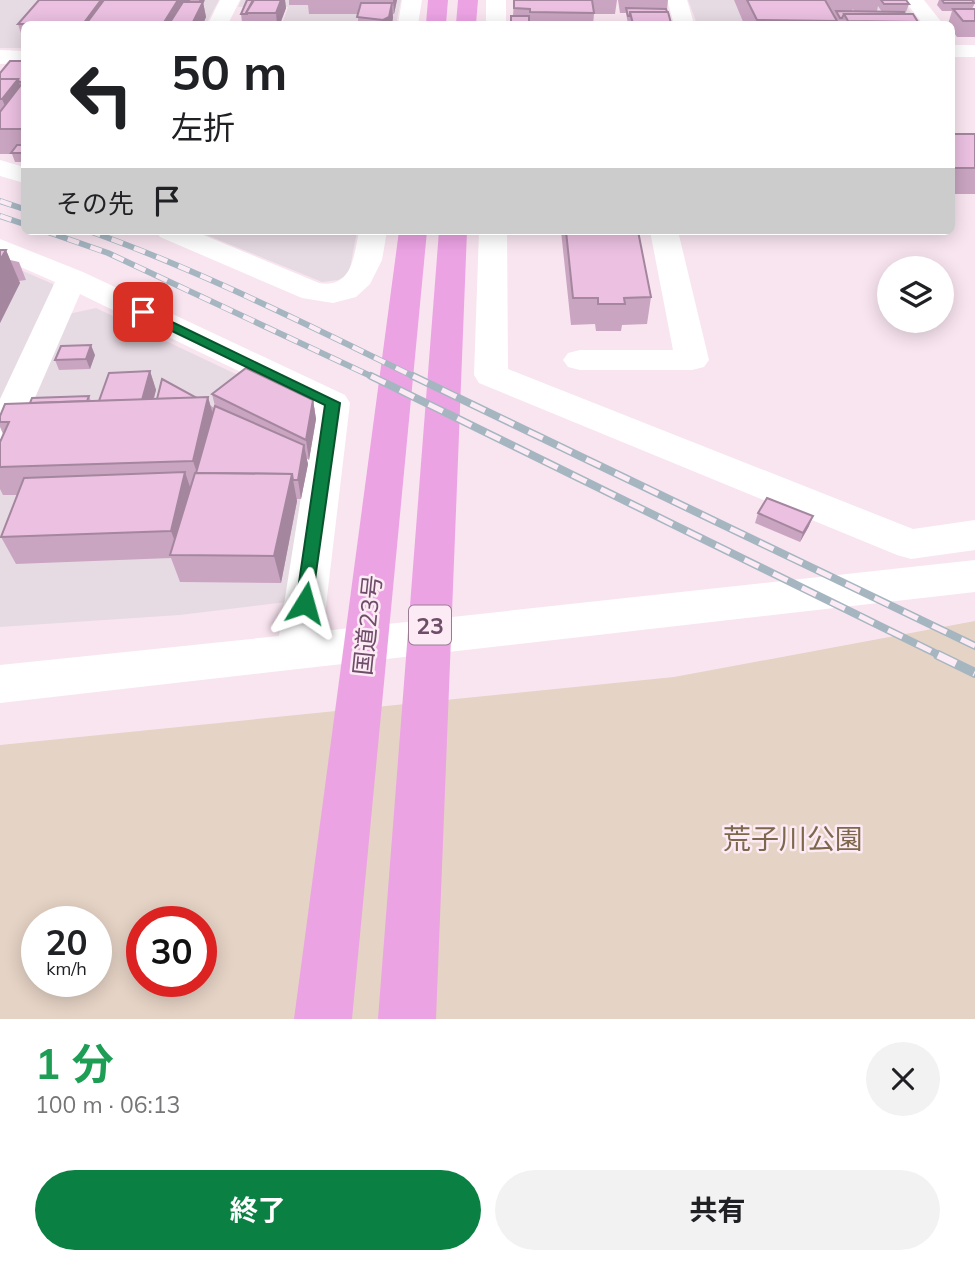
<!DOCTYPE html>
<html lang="ja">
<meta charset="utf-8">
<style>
:root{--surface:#fff;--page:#f2f2f2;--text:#202124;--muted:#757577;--accent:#0b8043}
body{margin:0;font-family:Mulish,"Noto Sans JP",sans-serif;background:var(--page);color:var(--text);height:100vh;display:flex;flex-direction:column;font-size:26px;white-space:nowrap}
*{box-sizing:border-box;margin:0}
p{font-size:23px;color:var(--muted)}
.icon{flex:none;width:38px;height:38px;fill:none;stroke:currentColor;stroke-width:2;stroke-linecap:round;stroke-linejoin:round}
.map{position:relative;height:1019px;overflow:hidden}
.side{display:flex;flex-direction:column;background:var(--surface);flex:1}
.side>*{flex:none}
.banner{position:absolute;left:21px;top:21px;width:934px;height:214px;border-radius:10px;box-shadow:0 4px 18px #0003;background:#fff;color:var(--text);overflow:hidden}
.buttons{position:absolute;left:877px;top:256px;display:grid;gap:14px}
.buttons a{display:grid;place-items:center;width:77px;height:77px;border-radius:50%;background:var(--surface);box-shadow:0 4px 18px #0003;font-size:35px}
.speed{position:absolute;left:21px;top:906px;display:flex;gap:14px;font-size:35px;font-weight:700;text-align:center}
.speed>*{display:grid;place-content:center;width:91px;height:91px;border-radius:50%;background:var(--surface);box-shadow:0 4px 18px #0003;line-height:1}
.speed small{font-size:18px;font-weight:400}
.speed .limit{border:10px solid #d22;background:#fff;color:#111}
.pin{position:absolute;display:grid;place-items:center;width:60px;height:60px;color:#fff;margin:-30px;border-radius:14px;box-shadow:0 4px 10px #0006}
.me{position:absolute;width:77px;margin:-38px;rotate:8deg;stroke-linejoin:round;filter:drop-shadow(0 0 5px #0008)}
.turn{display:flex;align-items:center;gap:24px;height:147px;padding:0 35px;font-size:32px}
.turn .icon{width:91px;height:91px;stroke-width:2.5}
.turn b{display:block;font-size:49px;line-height:60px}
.then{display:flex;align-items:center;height:66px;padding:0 35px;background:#0003;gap:14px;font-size:26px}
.round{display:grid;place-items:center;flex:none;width:74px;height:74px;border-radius:37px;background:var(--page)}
.overview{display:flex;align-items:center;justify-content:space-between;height:119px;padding:0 35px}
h1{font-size:42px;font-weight:700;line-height:52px;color:#1e9e55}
.cta{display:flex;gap:14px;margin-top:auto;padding:14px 35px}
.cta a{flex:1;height:80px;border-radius:42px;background:var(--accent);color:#fff;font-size:28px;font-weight:700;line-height:80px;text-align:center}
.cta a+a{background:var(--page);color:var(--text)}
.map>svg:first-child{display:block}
.industrial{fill:#e7dbe3}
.green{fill:#e5d3c5;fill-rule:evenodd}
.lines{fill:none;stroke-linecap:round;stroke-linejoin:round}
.minor{fill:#fff;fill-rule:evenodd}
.highway{fill:#eca3e4;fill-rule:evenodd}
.rail-far2-casing{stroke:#a5b6c1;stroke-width:6}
.rail-far1-casing{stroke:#a5b6c1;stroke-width:8}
.rail-casing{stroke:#a5b6c1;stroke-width:10}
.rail-far2{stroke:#fceaf4;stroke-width:4.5;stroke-dasharray:12;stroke-linecap:butt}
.rail-far1{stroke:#fceaf4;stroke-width:5;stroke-dasharray:16;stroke-linecap:butt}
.rail{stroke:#fceaf4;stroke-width:7;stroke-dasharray:20;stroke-linecap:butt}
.wall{fill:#caa5c2;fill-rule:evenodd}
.shaded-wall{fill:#a4869e}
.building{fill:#ebc0e1;stroke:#a4869e;stroke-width:2}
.route{fill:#0b8043;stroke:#07532c;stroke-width:2}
.labels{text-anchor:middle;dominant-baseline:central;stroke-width:5;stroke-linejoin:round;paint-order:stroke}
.shield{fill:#fceaf4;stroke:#997c92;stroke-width:2}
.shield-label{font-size:23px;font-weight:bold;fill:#6e4d68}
.street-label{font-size:24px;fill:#6e4d68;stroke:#fceaf4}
.near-park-label{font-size:28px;fill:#7e684d;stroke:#fceaf4}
</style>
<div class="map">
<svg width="975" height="1019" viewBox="0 0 975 1019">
<rect width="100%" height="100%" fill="#f9e5f0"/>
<g class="industrial">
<polygon points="0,0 219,0 206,24 24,24 24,48 0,48"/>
<polygon points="241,0 401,0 396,24 282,24 288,7 238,7"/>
<polygon points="688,0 902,0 920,24 697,24"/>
<polygon points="197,231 357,231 349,274 338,280 322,282"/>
<polygon points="0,261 53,284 55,294 0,409"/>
<polygon points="96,308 321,414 287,602 180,615 0,627 0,474 68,314"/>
</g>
<path class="green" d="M975 621V1019H0V745L674 677ZM37 922H96V982H37ZM142 922H201V982H142Z"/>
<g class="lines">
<g class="minor">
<polygon points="220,0 240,0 228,24 208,24"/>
<polygon points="402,0 422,0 418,24 398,24"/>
<rect x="486" y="0" width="20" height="24"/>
<polygon points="667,0 687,0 694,24 674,24"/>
<polygon points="904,0 924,0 943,24 923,24"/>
<rect x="952" y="45" width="23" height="12"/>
<polygon points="0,50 24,51 24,63 0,64"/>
<polygon points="0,160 24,167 24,183 0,176"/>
<path d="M156 231H194L319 283C352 289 354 256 359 231H387L382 260 370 284 356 297 333 303 302 298 160 237Z"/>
<polygon points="479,231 507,231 508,369 913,529 975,520 975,550 911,559 897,555 479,383 474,375"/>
<polygon points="650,231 678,231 709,360 704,367 692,370 580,370 568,367 563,360 568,353 580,350 673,350"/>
<polygon points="0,239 83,272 345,395 350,403 323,631 975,560 975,592 0,703 0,665 279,636 315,408 80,294 18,437 13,446 0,449 0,399 55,282 0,258"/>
</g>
<g class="highway">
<polygon points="428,0 448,0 446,24 426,24"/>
<polygon points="458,0 478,0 476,24 456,24"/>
<polygon points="399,231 427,231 352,1019 294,1019"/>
<polygon points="439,231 467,231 436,1019 378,1019"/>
</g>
<defs>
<g id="rail-far2">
<polyline points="0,201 24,209"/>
<polyline points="0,216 24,224"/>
<polyline points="45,231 108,253 375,378"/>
<path d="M89 231C202 271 309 326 417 378"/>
</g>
<g id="rail-far1">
<polyline points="371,376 941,656"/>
<polyline points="413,376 975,646"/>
</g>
<polyline id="rail" points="938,655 975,673"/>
</defs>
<use href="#rail-far2" class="rail-far2-casing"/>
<use href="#rail-far1" class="rail-far1-casing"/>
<use href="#rail" class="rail-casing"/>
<use href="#rail-far2" class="rail-far2"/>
<use href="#rail-far1" class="rail-far1"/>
<use href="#rail" class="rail"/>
</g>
<g class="wall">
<polygon points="39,0 205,0 203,2 206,17 203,24 24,24 24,43 18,24"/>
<polygon points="254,0 285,0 286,8 280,24 248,24 248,22 242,22 241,14"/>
<polygon points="289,0 397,0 394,14 393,14 392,24 358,24 358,14 309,14 308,5 289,5"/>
<polygon points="514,0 617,0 615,14 594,14 593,24 511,24 513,16"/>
<polygon points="618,0 668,0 667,10 671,24 628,24 626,13 620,13"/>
<path d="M734 0H906L909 4 906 12H904L905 14 918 22V24H837L836 23V24H744ZM878 6 882 12 852 11 853 9 854 11H877Z"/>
<polygon points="939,0 975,0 975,3 972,9 975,9 975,37 957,37 952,30 952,24 948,24 952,11 942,11 937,5"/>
<polygon points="24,61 24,162 15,162 12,154 0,154 0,73"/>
<rect x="952" y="134" width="23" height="60"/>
<polygon points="561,231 638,231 651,297 647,324 622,325 621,331 596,331 595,324 571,325"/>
<polygon points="0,250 6,250 10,260 19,262 26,280 19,281 20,283 0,323"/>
<polygon points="95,355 90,369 59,370 55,360"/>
<polygon points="150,371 156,390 154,399 208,397 210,405 214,408 215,406 212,394 313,400 316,419 309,460 306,458 308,464 301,499 297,499 297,501 281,583 180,582 171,558 16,564 1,537 18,495 3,495 0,489 0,442 3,434 0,427 0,416 30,403 89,396 91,401 99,401"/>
<polygon points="758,513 809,526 800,542 755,523"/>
</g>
<g class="shaded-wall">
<polygon points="101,0 123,0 106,24 83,24"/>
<polygon points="178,0 190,0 192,7 182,24 163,24"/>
<polygon points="199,0 205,0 203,2 206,17 203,24 192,24 201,7"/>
<polygon points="281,0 285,0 286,8 280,24 277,24 276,13"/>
<polygon points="393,0 397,0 394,14"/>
<polygon points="392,3 393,18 392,24 384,24 383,20"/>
<polygon points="18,79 24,99 7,111 2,99"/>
<polygon points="6,250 20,283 0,323 0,260"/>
<polygon points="91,345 95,355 90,369 86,359"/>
<polygon points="150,371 156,390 146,425 140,406"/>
<polygon points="208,397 216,425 199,479 193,461"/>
<polygon points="313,400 316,419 309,460 306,440"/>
<polygon points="304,445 308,464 301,499 298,480"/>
<polygon points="185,472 194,499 180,555 171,531"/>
<polygon points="292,474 297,501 281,583 274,556"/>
<polygon points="813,516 809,526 800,542 803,533"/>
</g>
<g class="building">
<polygon points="39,0 101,0 83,24 18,24"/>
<polygon points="104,0 178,0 163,24 86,24"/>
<polygon points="247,0 253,0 246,13 247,13 247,14 241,14"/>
<polygon points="254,0 281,0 276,13 246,13"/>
<polygon points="514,0 592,0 594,13 530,12 530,9 514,8"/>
<polygon points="747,0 825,0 837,21 757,20"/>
<polygon points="881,0 906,0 909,4 884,4"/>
<polygon points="942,0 972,0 974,3 944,3"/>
<polygon points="183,2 203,2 192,24 169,24"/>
<polygon points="361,3 392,3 389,17 383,20 357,17"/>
<polygon points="626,8 666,9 667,12 630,12 630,16 628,16"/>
<polygon points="953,9 975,9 975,21 963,21"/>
<polygon points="836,11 904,12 905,14 844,14 842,18 840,18"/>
<polygon points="630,12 668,12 671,23 667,23 667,24 633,24"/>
<polygon points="844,14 913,14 918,22 848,21"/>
<rect x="511" y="16" width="18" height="8"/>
<polygon points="10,61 24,61 24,81 23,82 19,82 18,79 0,79 0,73"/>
<polygon points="0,79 18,79 2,99 0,99"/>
<polygon points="24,81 24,129 0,129 0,112"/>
<rect x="952" y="134" width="23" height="34"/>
<polygon points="17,145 24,145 24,153 11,153"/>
<polygon points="566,231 638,231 651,297 624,298 625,304 598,304 598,298 573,298"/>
<polygon points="0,250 6,250 0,260"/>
<polygon points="91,345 86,359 55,360 61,346"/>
<polygon points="246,368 313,400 306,440 212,394"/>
<polygon points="150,371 142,400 99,401 109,373"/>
<polygon points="162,379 197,398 157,399"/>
<polygon points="89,396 87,401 30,403 32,398"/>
<polygon points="208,397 193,461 0,467 0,442 9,422 0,422 0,416 5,404"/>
<polygon points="215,406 304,445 298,480 293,480 292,474 196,473"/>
<polygon points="185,472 171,531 1,537 24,478"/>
<polygon points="195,473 292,474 274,556 170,555"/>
<polygon points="767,498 813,516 803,533 758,513"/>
</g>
<polygon class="route" points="143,308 340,403 311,608 299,608 296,603 325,405 139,315 139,309"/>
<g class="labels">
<rect class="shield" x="409" y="605.5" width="42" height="39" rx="5"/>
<g class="shield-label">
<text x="430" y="625">23</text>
</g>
<g class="street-label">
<text transform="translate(367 625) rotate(-84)">国道23号</text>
</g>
<g class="near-park-label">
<text x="793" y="838">荒子川公園</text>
</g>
</g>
</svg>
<div class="buttons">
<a><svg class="icon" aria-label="layers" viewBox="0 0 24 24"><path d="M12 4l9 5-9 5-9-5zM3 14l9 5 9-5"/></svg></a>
</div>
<div class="speed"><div>20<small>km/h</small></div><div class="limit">30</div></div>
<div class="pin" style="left:143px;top:312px;background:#d93025"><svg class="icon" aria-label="arrive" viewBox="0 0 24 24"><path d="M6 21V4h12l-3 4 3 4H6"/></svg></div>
<svg class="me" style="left:305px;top:603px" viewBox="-20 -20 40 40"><path d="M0-17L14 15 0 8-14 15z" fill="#0b8043" stroke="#fff" stroke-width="4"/></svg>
<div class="banner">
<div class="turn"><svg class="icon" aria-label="left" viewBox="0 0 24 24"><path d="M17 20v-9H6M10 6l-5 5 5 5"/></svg><div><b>50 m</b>左折</div></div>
<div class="then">その先<svg class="icon" aria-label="arrive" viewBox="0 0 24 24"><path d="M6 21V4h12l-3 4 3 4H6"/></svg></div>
</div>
</div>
<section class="side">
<div class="overview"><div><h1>1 分</h1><p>100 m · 06:13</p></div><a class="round"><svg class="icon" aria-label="close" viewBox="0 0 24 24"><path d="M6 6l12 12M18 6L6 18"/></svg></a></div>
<div class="cta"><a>終了</a><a>共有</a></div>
</section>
